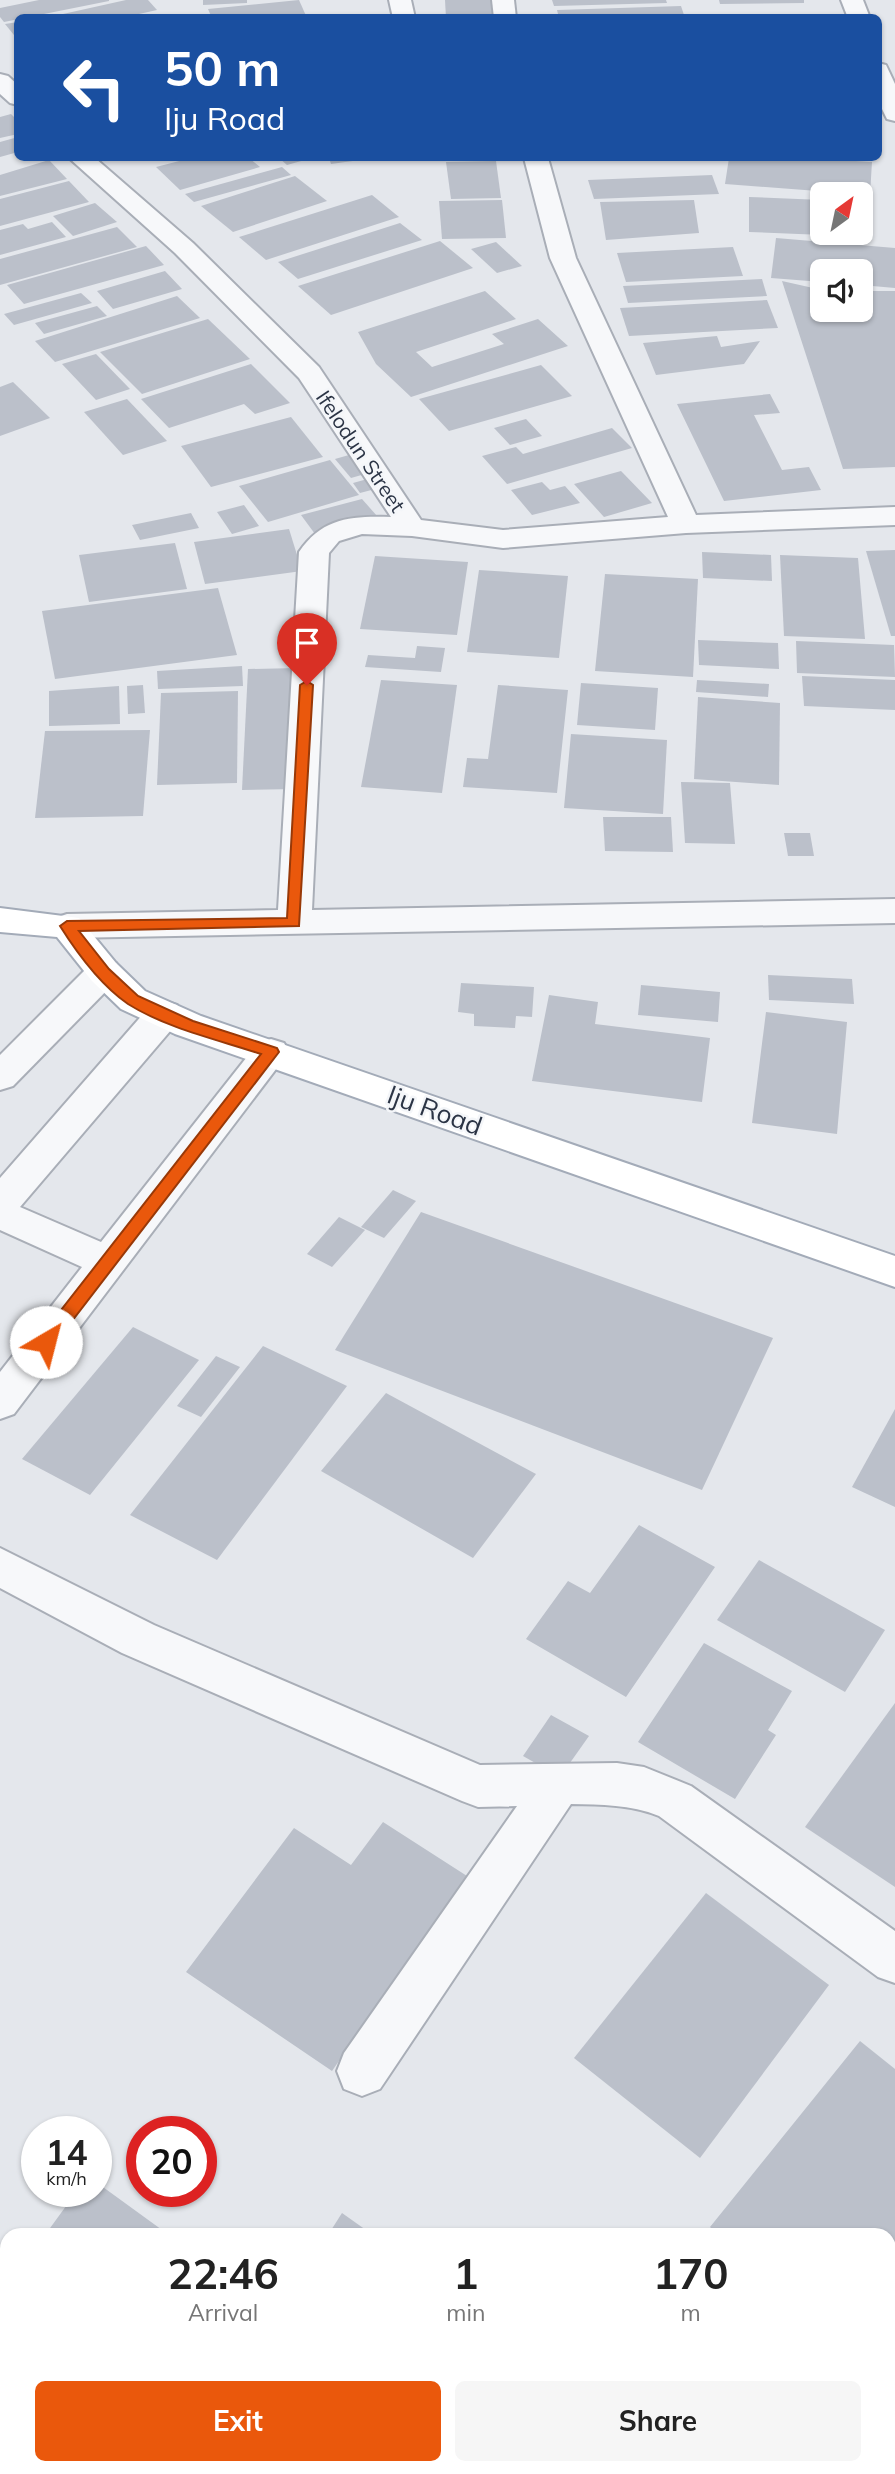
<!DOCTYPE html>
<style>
:root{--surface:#fff;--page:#f6f6f6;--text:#222;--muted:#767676;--accent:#ea580c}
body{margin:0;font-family:Mulish,sans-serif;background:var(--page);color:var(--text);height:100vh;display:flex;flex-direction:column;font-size:26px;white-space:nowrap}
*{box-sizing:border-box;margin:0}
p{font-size:23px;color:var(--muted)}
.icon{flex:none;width:38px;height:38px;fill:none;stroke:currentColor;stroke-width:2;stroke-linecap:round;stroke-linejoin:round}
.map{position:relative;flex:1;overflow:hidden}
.details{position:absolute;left:0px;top:2228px;width:896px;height:247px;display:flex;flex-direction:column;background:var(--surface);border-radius:21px 21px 0 0;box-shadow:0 2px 5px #0004}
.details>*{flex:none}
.guide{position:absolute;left:14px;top:14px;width:868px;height:147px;border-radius:10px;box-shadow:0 2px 5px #0004;background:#1a4fa0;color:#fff;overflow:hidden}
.needle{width:46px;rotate:33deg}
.tools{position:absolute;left:810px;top:182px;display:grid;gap:14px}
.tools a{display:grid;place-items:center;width:63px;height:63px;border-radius:10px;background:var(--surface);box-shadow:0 2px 5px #0004;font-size:35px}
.speed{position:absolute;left:21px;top:2116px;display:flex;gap:14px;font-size:35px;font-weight:700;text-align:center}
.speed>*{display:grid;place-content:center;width:91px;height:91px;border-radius:50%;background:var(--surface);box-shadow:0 2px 5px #0004;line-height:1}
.speed small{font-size:18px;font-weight:400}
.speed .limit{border:10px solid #d22;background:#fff;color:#111}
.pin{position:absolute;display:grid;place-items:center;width:60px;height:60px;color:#fff;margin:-72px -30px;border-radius:50% 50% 50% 0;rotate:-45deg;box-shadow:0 0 7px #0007}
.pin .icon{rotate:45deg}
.me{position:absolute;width:77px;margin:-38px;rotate:37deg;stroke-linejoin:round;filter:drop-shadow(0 0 5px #0008)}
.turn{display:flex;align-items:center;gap:24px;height:147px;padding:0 35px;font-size:32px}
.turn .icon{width:91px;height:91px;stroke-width:2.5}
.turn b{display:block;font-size:49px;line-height:60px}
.eta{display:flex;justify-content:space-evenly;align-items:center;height:119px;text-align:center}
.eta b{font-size:42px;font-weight:700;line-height:49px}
.button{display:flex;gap:14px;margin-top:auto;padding:14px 35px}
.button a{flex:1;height:80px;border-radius:10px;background:var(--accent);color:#fff;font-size:28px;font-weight:700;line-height:80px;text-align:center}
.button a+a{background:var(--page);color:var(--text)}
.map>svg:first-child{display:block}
.building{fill:#bbc0ca}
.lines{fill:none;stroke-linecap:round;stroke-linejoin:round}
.minor-casing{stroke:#a9aeb7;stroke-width:4}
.major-casing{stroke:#a3abb8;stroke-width:4}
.minor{fill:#f7f8fa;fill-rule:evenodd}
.major{fill:#fff;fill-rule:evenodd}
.route{fill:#ea580c;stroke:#983908;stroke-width:2}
.labels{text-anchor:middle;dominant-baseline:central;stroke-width:5;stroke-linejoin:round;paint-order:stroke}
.far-street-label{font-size:21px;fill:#2b3445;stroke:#f4f6f9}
.street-label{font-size:26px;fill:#2b3445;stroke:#f4f6f9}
</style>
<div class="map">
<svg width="895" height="2474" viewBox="0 0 895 2474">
<rect width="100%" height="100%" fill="#e4e7ec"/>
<g class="building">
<polygon points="39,0 109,0 109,1 4,22 0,17 0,8"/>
<polygon points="126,0 148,0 157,10 121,18 45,18"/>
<polygon points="203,0 247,0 247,3 203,5"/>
<polygon points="299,0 307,18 212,18 208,9"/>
<polygon points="445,0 494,0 498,18 446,18"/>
<polygon points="552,0 666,0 667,3 554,6"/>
<polygon points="719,0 804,0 804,3 720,4"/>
<polygon points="681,6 685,18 559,18 557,10"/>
<polygon points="18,22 18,40 5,24"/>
<polygon points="11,114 18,121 18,134 0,138 0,117"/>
<polygon points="18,137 18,152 0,157 0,142"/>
<polygon points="191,158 249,158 260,167 180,190 156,167"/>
<polygon points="279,158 312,158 287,165"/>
<polygon points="329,158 367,158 367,159 331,164"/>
<polygon points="729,158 808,158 872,162 870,195 725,184"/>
<polygon points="49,160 67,179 0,196 0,175"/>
<polygon points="496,161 501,198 451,199 446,162"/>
<polygon points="282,167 291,175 194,202 185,194"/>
<polygon points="712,175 719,194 594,199 588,180"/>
<polygon points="295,176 327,201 233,232 201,206"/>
<polygon points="69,181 89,202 0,226 0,199"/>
<polygon points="372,195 399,217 266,260 239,237"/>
<polygon points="749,197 822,200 822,233 861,233 861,202 870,202 872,237 749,232"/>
<polygon points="502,200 506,238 442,239 439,201"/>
<polygon points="694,200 699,233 606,240 600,202"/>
<polygon points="95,203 117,222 73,236 53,216"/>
<polygon points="52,222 66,237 0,255 0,230 23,224 28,229"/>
<polygon points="400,223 422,240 298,279 278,262"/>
<polygon points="117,227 137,247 0,285 0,259"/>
<polygon points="776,238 895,248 895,288 861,285 861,271 822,271 822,282 771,278"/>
<polygon points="440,241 473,268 331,315 298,286"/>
<polygon points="496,242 522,266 497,273 471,249"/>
<polygon points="146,246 164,265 24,304 7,285"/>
<polygon points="733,247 743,276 626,282 617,253"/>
<polygon points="165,271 182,289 113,309 97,291"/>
<polygon points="762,279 767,296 628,303 623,286"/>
<polygon points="782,281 822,290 822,310 861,310 861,291 895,291 895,467 843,469"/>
<polygon points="485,291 516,319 416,352 432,367 504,344 492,334 538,319 568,346 411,397 376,364 358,332"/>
<polygon points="81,293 92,303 14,325 4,314"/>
<polygon points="177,296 200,318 55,362 35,341"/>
<polygon points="767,300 778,328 629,336 620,308"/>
<polygon points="97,306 107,316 44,334 35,323"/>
<polygon points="208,319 250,359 142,394 100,352"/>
<polygon points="717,336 721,347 760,341 744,364 656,375 643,343"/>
<polygon points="96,354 130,389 96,400 62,364"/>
<polygon points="251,364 290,403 255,414 244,404 169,428 141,399"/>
<polygon points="541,365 572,396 449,431 419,399"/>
<polygon points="13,382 50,418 0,436 0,387"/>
<polygon points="770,394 780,413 754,415 782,470 809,467 821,490 724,501 677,404"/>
<polygon points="127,399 167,441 123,455 84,412"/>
<polygon points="291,417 323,457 211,487 181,446"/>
<polygon points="526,419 542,436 510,445 494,428"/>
<polygon points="612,428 632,448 507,484 482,456 516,447 523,454"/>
<polygon points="356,453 372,472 351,478 335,459"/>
<polygon points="330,460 359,495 268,522 239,486"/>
<polygon points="621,471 652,503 604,517 574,484"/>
<polygon points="371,478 379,488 360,493 353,483"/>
<polygon points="542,482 550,490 565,486 580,503 532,515 511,490"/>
<polygon points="362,499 377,516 315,534 301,515"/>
<polygon points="244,505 259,526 232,534 217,512"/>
<polygon points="191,513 199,528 140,540 132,525"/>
<polygon points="289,529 302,571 205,584 194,542"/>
<polygon points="175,543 187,589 89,602 79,555"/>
<polygon points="895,550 895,636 891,636 866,551"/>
<polygon points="702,552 771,555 772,581 703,578"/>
<polygon points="780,555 858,558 865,639 784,636"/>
<polygon points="375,556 468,562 457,635 360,629"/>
<polygon points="479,570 568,576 559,658 467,652"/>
<polygon points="605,574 698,579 693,677 595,671"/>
<polygon points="218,588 237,655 55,679 42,611"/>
<polygon points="698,640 778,643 779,669 699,665"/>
<polygon points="796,641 894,645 895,677 797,673"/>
<polygon points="417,646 445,648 441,672 365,667 368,655 415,658"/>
<polygon points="242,666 243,686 158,689 157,671"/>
<polygon points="297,668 295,789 242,790 248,669"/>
<polygon points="802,676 895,680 895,710 804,706"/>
<polygon points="381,680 457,685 442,793 361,787"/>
<polygon points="697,680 769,684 768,697 696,692"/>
<polygon points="581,683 658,688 655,730 577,725"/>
<polygon points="143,685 145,713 128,714 127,686"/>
<polygon points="498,685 568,690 557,793 463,787 467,758 488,759"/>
<polygon points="119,686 120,724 49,726 49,691"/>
<polygon points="238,691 237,783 157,785 161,693"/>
<polygon points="698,697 780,703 779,785 694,779"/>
<polygon points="150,730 143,816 35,818 45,731"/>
<polygon points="571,734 667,740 663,814 564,808"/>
<polygon points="681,782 730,783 735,844 685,843"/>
<polygon points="603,817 671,817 673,852 605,851"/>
<polygon points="784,833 810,833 814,856 788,856"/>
<polygon points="768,975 852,979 854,1004 769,1000"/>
<polygon points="461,983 534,987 532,1017 516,1016 515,1028 474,1026 474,1014 458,1012"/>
<polygon points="641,985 720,992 718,1022 638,1015"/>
<polygon points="549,995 598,1002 595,1024 710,1038 702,1102 532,1081"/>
<polygon points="766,1012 847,1022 837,1134 752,1123"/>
<polygon points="393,1190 416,1201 384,1238 361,1227"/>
<polygon points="421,1212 773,1338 702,1490 335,1350"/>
<polygon points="339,1217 365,1230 332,1267 307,1254"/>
<polygon points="133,1327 199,1360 90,1495 22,1459"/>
<polygon points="263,1346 347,1386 217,1560 130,1515"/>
<polygon points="216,1356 240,1367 201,1417 177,1406"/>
<polygon points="386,1393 536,1474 473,1558 321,1471"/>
<polygon points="895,1409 895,1507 852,1487"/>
<polygon points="639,1525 715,1567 626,1697 526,1639 568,1581 590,1593"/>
<polygon points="759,1560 885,1630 845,1692 717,1620"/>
<polygon points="704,1643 792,1691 768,1730 776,1735 735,1799 638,1742"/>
<polygon points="895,1703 895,1887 805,1827"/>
<polygon points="551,1715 589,1736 560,1777 523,1756"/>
<polygon points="383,1822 467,1876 332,2071 186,1972 294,1828 351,1865"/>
<polygon points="706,1893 829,1985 700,2158 574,2058"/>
<polygon points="860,2041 895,2069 895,2262 889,2270 889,2235 718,2235 710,2227"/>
<polygon points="96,2182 169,2235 45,2235 77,2191 96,2191"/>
<polygon points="342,2213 373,2235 328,2235"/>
<polygon points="7,2286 7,2468 89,2468 85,2474 0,2474 0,2296"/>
<polygon points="895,2308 895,2385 889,2380 889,2315"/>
<polygon points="172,2468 353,2468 349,2474 168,2474"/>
<polygon points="391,2468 410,2468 418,2474 387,2474"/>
<polygon points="665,2468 792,2468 801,2474 661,2474"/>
</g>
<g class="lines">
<defs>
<g id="minor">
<polygon points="389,0 411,0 415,18 393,18"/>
<polygon points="492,0 514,0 516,18 494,18"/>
<polygon points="841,0 863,0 870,18 848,18"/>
<polygon points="878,63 886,65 895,84 895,121 887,119 878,101"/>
<polygon points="0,74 8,76 18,85 18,105 10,103 0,94"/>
<path d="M69 158H95L193 243 319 367 421 520 503 530 668 517 550 258 524 158H548L576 258 696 515 895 507V525L686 533 503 548 412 536 362 534 339 541 329 553 312 910 895 899V923L67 938 55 934 50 926 55 918 67 914 278 910 299 552C323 517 352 516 391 517L299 378 175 253Z"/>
<polygon points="104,960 116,963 121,972 116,981 13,1086 0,1090 0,1055 92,963"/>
<polygon points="164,1001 177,1005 182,1014 177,1023 20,1207 101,1242 258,1043 271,1039 284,1043 289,1052 14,1414 0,1419 0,1372 82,1267 0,1230 0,1178 151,1005"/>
<path d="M0 1548 154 1625 480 1765 617 1763 644 1767 691 1786 895 1931V1983L878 1977 659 1816C630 1804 601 1805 571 1804L380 2089 362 2096 344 2089 337 2071 344 2053 517 1806 478 1807 462 1801 122 1653 0 1588Z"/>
</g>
<polygon id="major" points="0,908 79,918 116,963 145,991 201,1016 895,1256 895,1287 175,1034 121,1009 92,981 57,937 0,932"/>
</defs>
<use href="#minor" class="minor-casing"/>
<use href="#major" class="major-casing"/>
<use href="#minor" class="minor"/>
<use href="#major" class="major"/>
</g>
<path class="route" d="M307 681 313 685 299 926 79 931 109 969 138 996 193 1021 277 1048 279 1052 52 1347H40L38 1342 40 1337 261 1054C219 1040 166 1028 128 1004 102 986 77 953 60 926L67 921 287 918 300 685Z"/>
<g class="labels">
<g class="far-street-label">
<text transform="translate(361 451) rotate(56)">Ifelodun Street</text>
</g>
<g class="street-label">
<text transform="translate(435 1110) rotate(20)">Iju Road</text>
</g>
</g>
</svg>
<div class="tools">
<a><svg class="needle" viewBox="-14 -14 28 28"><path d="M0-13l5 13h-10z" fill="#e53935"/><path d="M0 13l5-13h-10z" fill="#767676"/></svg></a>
<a><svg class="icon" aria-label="sound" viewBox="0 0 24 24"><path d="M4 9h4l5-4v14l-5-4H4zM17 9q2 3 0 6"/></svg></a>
</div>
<div class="speed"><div>14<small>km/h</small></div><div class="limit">20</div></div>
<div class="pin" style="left:307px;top:685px;background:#d93025"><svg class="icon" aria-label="arrive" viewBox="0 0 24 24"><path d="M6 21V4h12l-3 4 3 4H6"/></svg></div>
<svg class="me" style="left:46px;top:1342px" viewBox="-20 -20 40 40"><circle r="19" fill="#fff"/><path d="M0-13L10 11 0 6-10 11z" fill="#ea580c"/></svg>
<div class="guide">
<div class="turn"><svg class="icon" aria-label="left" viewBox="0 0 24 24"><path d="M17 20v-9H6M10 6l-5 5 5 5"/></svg><div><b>50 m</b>Iju Road</div></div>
</div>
<section class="details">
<div class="eta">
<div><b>22:46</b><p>Arrival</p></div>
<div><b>1</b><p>min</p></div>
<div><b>170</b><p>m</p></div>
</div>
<div class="button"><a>Exit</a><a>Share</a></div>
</section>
</div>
